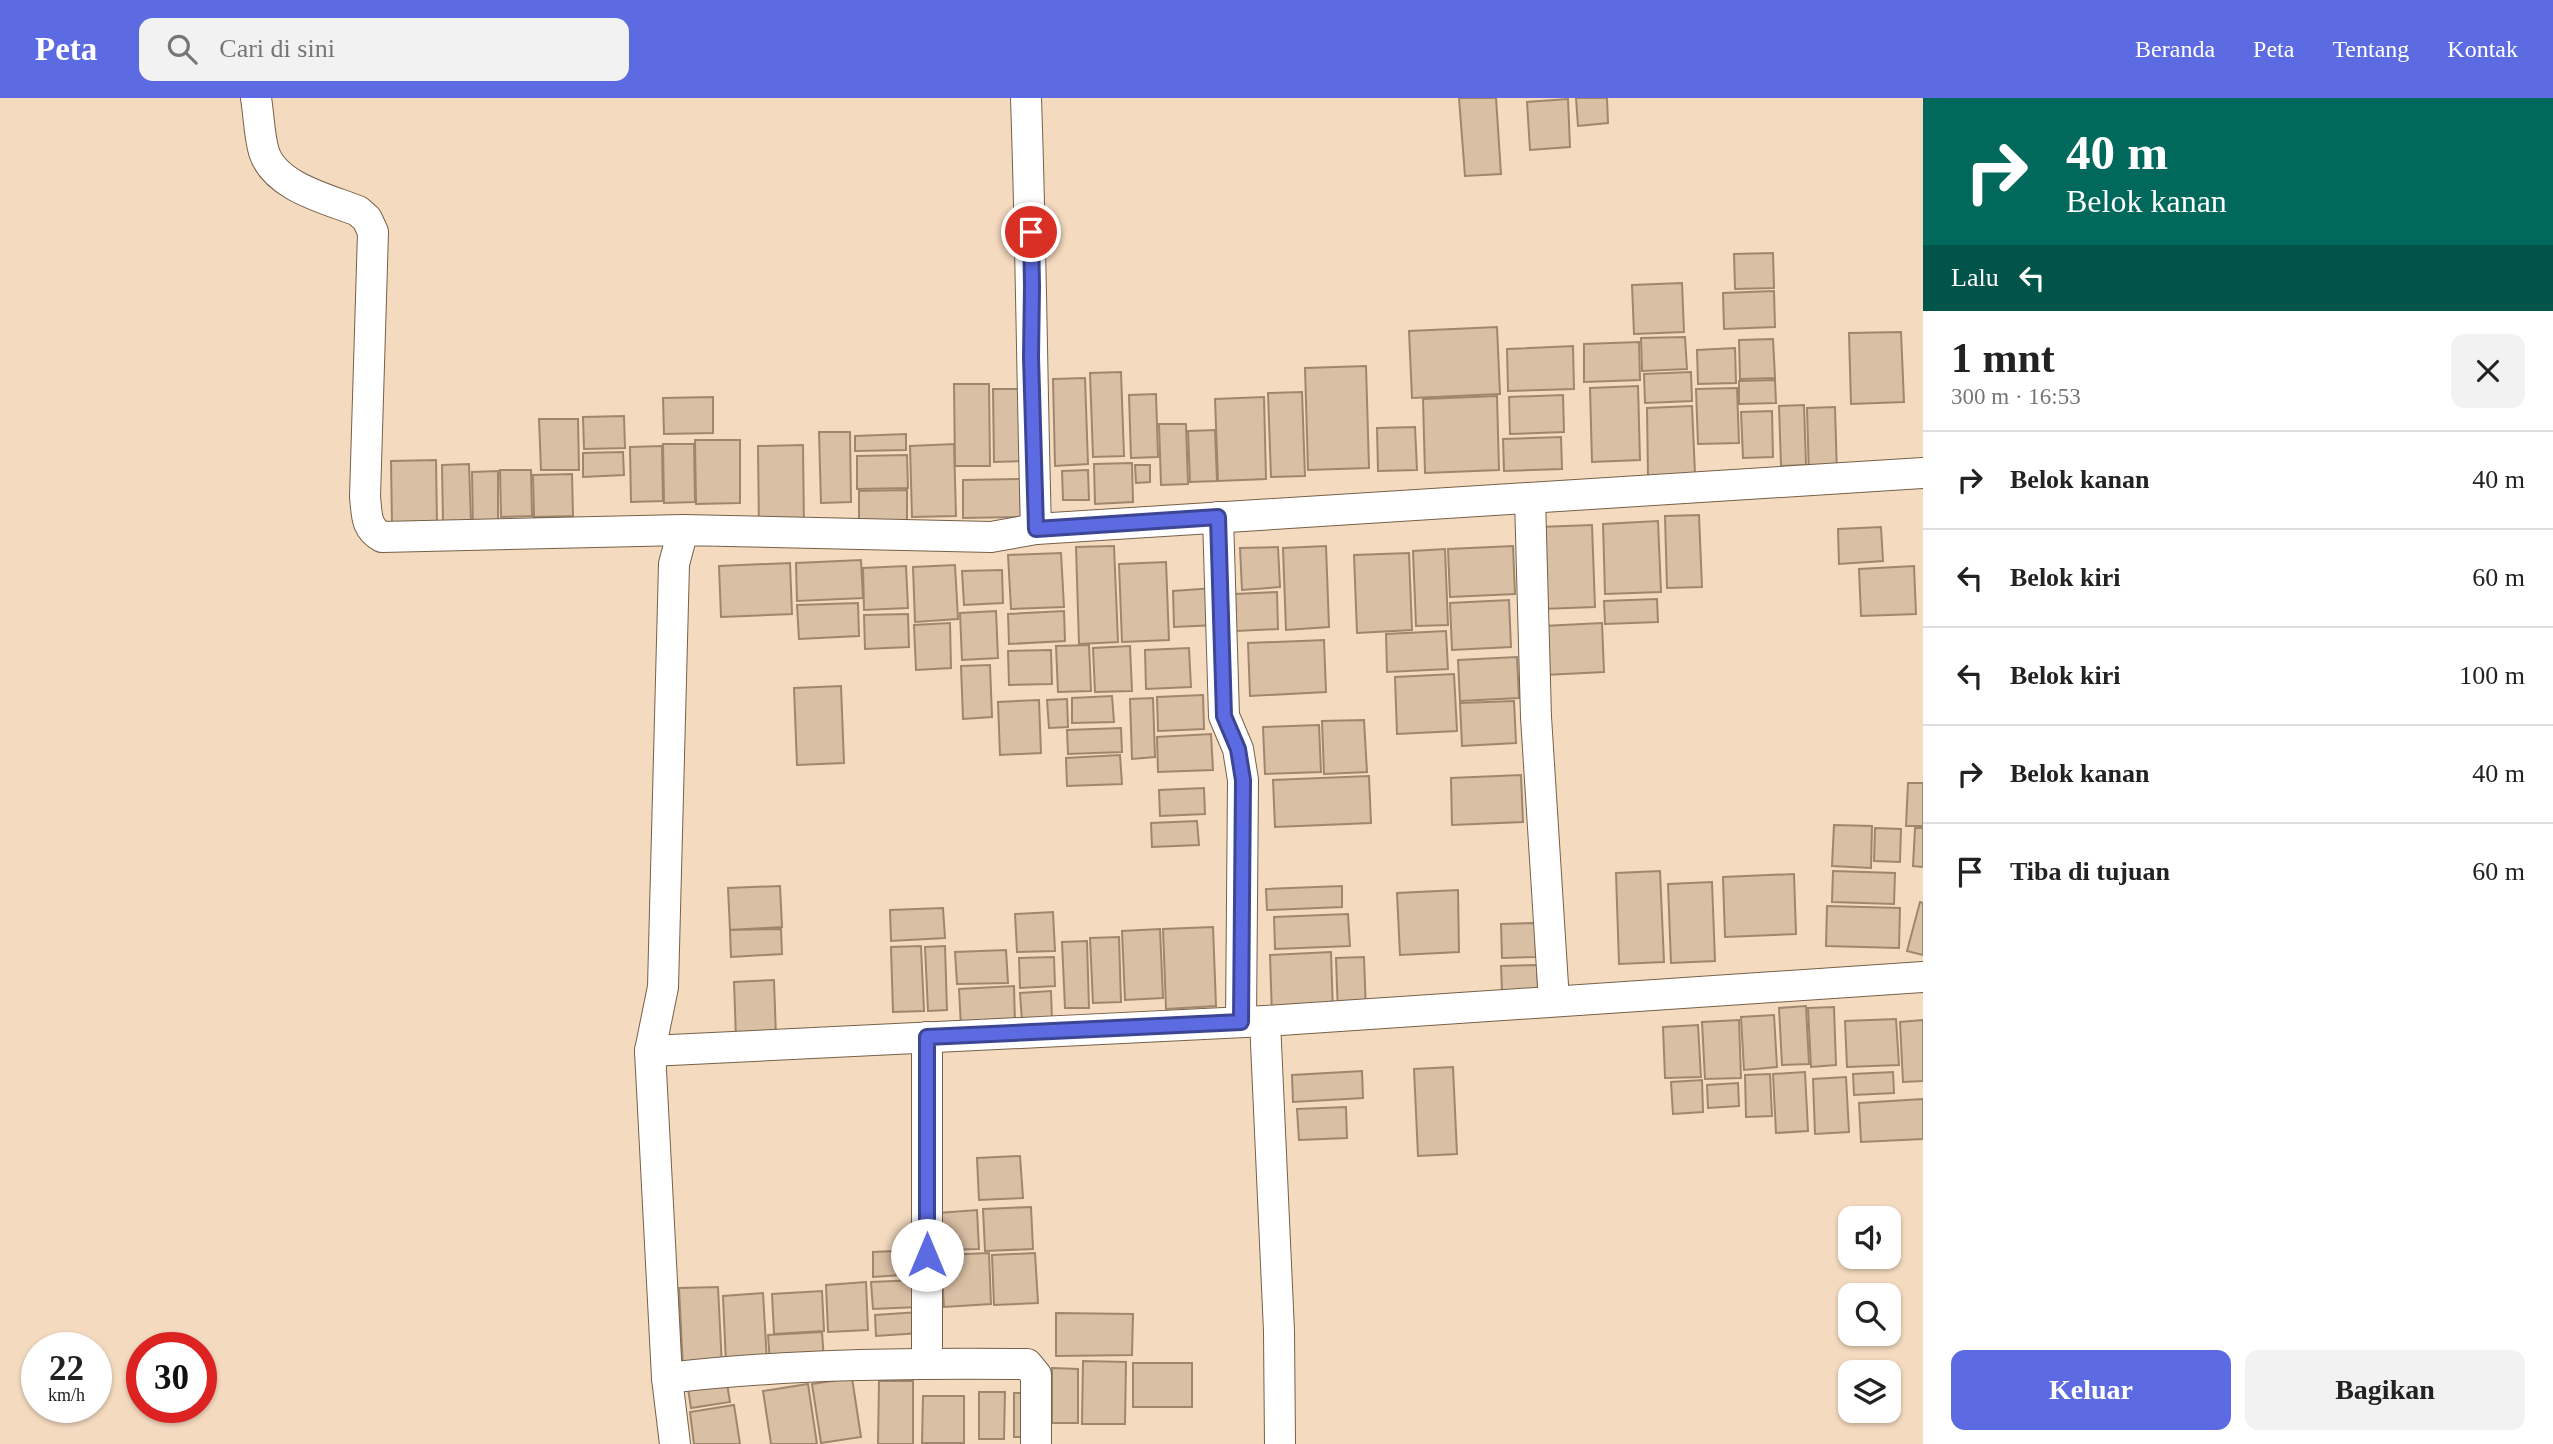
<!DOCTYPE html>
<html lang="id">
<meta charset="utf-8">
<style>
:root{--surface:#fff;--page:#f2f2f2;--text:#222;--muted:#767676;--line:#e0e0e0;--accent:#5d6be3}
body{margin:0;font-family:Georgia,serif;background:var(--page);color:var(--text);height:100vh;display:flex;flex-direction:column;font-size:26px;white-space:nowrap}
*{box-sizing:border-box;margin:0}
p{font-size:23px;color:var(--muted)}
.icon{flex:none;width:38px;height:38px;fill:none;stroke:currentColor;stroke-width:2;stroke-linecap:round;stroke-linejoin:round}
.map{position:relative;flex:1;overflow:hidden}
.panel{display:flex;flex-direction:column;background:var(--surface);width:630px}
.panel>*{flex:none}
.top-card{background:#00695c;color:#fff;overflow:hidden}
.fabs{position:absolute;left:1838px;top:1108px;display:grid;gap:14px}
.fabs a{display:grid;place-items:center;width:63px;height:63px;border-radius:14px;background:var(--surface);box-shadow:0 2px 5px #0004;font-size:35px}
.speed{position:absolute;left:21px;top:1234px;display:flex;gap:14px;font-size:35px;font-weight:700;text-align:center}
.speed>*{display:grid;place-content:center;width:91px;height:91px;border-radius:50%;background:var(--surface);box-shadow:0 2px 5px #0004;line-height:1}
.speed small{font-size:18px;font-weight:400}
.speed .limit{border:10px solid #d22;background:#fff;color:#111}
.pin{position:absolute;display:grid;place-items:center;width:60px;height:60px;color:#fff;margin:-30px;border:4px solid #fff;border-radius:50%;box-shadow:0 2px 7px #0007}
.me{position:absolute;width:77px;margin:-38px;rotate:0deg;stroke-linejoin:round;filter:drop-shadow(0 0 5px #0008)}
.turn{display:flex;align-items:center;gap:24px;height:147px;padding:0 28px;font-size:32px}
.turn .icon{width:91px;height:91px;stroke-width:2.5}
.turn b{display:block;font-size:49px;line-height:60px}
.then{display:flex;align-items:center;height:66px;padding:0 28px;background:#0003;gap:14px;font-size:26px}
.round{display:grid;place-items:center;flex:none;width:74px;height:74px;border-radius:14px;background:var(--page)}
.overview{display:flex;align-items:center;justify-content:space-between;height:119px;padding:0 28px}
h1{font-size:42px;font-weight:800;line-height:52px}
.action{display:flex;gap:14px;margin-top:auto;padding:14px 28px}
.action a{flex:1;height:80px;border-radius:14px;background:var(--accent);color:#fff;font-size:28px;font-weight:800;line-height:80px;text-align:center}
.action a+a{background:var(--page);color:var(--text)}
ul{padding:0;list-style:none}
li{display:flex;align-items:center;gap:21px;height:98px;padding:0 28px;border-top:2px solid var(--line)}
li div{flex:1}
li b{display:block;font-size:26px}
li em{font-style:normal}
header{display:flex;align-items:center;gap:42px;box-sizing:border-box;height:98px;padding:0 35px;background:var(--accent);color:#fff}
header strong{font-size:33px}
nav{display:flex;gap:38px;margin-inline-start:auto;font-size:24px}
.search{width:490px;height:63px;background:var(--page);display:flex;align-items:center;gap:18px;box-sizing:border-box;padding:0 24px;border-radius:14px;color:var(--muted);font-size:26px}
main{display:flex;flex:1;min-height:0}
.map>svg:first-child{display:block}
.building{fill:#d9bfa4;stroke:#9f876e;stroke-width:2}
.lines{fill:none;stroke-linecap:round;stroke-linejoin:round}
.street-casing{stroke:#776048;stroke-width:32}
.street{stroke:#fff;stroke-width:30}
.route-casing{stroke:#3c4694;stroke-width:18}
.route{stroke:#5d6be3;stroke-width:12}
</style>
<header>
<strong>Peta</strong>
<div class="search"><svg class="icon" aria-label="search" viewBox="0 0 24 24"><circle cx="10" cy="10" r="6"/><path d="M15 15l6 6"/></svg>Cari di sini</div>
<nav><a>Beranda</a><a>Peta</a><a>Tentang</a><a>Kontak</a></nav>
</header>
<main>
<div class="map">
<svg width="1923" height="1346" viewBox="0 0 1923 1346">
<rect width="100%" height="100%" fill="#f4dabf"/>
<g class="building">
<polygon points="1459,0 1496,0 1501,76 1465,78"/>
<polygon points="1576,0 1607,0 1608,25 1578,28"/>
<polygon points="1568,1 1570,49 1530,52 1527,4"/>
<polygon points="1773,155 1774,190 1735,191 1734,156"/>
<polygon points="1682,185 1684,234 1634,236 1632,187"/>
<polygon points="1774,193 1775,229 1724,231 1723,195"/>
<polygon points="1497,229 1500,296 1412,300 1409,233"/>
<polygon points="1901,234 1904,304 1851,306 1849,235"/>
<polygon points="1685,239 1687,271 1642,273 1641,240"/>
<polygon points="1773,241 1775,280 1740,281 1739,242"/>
<polygon points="1639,244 1640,282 1584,284 1584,246"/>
<polygon points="1573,248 1574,291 1508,293 1507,251"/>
<polygon points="1735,250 1736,285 1698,286 1697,252"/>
<polygon points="1366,268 1369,370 1308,372 1305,270"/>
<polygon points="1121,274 1124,358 1093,359 1090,275"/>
<polygon points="1691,274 1692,303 1645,305 1644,276"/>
<polygon points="1085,280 1088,366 1055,368 1053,281"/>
<polygon points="1775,282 1776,305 1739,306 1739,283"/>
<polygon points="954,286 989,286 990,368 955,368"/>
<polygon points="1638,288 1640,362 1592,364 1590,290"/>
<polygon points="1737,290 1739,345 1698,346 1696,291"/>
<polygon points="993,291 1024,291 1025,363 994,364"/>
<polygon points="1302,294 1305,378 1271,379 1268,295"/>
<polygon points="1156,296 1158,359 1131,360 1129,297"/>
<polygon points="1563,297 1564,334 1510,336 1509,299"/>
<polygon points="1497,298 1499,372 1425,375 1423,301"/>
<polygon points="713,299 713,335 664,336 663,300"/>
<polygon points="1264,299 1266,381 1218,383 1215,301"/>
<polygon points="1804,307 1806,367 1781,368 1779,308"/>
<polygon points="1692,308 1695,376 1648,378 1647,310"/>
<polygon points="1835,309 1837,377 1809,378 1807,310"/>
<polygon points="1772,313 1773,359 1743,360 1741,314"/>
<polygon points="624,318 625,350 584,351 583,319"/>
<polygon points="539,321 578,321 579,372 541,372"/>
<polygon points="1159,326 1186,326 1188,386 1161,387"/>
<polygon points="1415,329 1417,372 1378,373 1377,330"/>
<polygon points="1215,332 1217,383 1190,384 1188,333"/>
<polygon points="819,334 850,334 851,404 821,405"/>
<polygon points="906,336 906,352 855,353 855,338"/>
<polygon points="1561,339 1562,371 1504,373 1503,341"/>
<polygon points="695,342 740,342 740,405 696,406"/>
<polygon points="663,346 694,346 695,404 664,405"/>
<polygon points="954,346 956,418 912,419 910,348"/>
<polygon points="803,347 804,432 759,433 758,348"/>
<polygon points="662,348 663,403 631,404 630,349"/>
<polygon points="623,354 624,377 583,379 583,355"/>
<polygon points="907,357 908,390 857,391 857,358"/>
<polygon points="436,362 437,427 392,428 391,363"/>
<polygon points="1132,365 1133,404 1095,406 1094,366"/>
<polygon points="469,366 471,424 443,425 442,367"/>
<polygon points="1135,367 1150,367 1150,384 1136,385"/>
<polygon points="500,372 531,372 532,418 501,419"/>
<polygon points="1088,372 1089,402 1063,402 1062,373"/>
<polygon points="498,373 498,431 473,432 472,374"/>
<polygon points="572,376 573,418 534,419 533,377"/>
<polygon points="1020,381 1021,419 963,420 963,382"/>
<polygon points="907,392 907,428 859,429 859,393"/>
<polygon points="1699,417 1702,489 1667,490 1665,418"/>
<polygon points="1658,423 1661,494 1605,496 1603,426"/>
<polygon points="1592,427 1595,509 1541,511 1538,429"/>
<polygon points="1881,429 1883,463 1839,466 1838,431"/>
<polygon points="1114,448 1118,544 1079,546 1076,449"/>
<polygon points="1326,448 1329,529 1286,532 1283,450"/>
<polygon points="1513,448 1515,496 1450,499 1448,451"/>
<polygon points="1278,449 1280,489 1242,492 1240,450"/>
<polygon points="1445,451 1448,527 1416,528 1413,453"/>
<polygon points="1061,455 1064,509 1011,511 1008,457"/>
<polygon points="1409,455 1412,532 1357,535 1354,457"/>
<polygon points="861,462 863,500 797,503 796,465"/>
<polygon points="1166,464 1169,542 1122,544 1119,466"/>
<polygon points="790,465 792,516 721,519 719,468"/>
<polygon points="955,467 958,521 915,524 913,469"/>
<polygon points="906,468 908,510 864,512 863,470"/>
<polygon points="1914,468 1916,516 1861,518 1859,471"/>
<polygon points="1002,472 1003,505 964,507 962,473"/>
<polygon points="1214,490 1216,527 1174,529 1173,493"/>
<polygon points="1277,494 1278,531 1236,533 1235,496"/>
<polygon points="1657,501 1658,524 1605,526 1604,503"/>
<polygon points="1509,502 1511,549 1452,552 1450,505"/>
<polygon points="858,505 859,538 799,541 797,507"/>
<polygon points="996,513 998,560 962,562 960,515"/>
<polygon points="1064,513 1065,543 1009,546 1008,516"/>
<polygon points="908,516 909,549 865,551 864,517"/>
<polygon points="950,525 951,570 916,572 914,527"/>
<polygon points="1602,525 1604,574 1545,577 1543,528"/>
<polygon points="1446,533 1448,571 1387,574 1386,536"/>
<polygon points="1324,542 1326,594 1250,598 1248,545"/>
<polygon points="1089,547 1091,593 1058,594 1056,548"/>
<polygon points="1130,548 1132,593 1095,594 1093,550"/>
<polygon points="1189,550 1191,589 1146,591 1145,552"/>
<polygon points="1051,552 1052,586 1009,587 1008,553"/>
<polygon points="1517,559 1519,600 1460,603 1458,562"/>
<polygon points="990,567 992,619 963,621 961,568"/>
<polygon points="1454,576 1457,633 1397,636 1395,579"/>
<polygon points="841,588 844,665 797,667 794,590"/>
<polygon points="1203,597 1204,631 1158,633 1157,599"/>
<polygon points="1112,598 1114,624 1072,625 1072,600"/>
<polygon points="1153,600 1155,659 1132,661 1130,601"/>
<polygon points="1067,601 1068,629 1049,630 1047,602"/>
<polygon points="1039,602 1041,655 1000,657 998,604"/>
<polygon points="1514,603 1516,645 1462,648 1460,605"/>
<polygon points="1364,622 1367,674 1324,676 1322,623"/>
<polygon points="1319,627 1321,674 1265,676 1263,629"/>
<polygon points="1121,630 1122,654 1068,656 1067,632"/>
<polygon points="1211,636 1213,672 1158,674 1157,639"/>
<polygon points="1120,657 1122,686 1067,688 1066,660"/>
<polygon points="1521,677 1523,724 1452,727 1451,680"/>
<polygon points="1369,678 1371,725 1275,729 1273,682"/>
<polygon points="1908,685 1923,685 1923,728 1906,728"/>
<polygon points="1204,690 1205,716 1160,718 1159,692"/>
<polygon points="1197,723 1199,747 1152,749 1151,725"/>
<polygon points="1834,727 1872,728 1871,770 1832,768"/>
<polygon points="1875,730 1901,731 1900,764 1874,763"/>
<polygon points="1915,730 1923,730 1923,769 1913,768"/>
<polygon points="1660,773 1664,864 1619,866 1616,775"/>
<polygon points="1833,773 1895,775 1894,806 1832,804"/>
<polygon points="1794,776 1796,836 1725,839 1723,779"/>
<polygon points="1712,784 1715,863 1671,865 1668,786"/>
<polygon points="780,788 782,829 730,832 728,790"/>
<polygon points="1342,788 1342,809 1267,812 1266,791"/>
<polygon points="1458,792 1459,854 1400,857 1397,795"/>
<polygon points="1920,804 1923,805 1923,857 1907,853"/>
<polygon points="1827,808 1900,810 1899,850 1826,848"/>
<polygon points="943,810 945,840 891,843 890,812"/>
<polygon points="1053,814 1055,853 1017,854 1015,816"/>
<polygon points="1348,816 1350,848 1275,851 1274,819"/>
<polygon points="1535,825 1536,859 1502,860 1501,826"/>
<polygon points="1213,829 1216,908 1166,911 1163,831"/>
<polygon points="781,831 782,856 731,859 730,832"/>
<polygon points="1160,831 1163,900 1125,902 1122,833"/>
<polygon points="1119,839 1121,904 1093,905 1090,840"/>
<polygon points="1087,843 1089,910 1065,910 1062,844"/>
<polygon points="921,848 924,913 893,914 891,849"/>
<polygon points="945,848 947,912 928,913 925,849"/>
<polygon points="1006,852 1008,885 957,886 955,854"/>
<polygon points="1331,854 1333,916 1272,918 1270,857"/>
<polygon points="1054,859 1055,888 1020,890 1019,860"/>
<polygon points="1364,859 1366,914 1338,916 1336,860"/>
<polygon points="1537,867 1538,893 1502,894 1501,868"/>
<polygon points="774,882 776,940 736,941 734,884"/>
<polygon points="1014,888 1015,926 961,929 959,891"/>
<polygon points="1051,893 1052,922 1022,923 1020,895"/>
<polygon points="1806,908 1809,966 1782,967 1779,910"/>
<polygon points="1834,909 1836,967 1811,969 1808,910"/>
<polygon points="1774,917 1777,969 1744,972 1741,919"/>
<polygon points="1896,921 1899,967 1847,969 1845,923"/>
<polygon points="1739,922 1741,980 1705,981 1702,924"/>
<polygon points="1923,922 1923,983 1903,984 1900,924"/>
<polygon points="1698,927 1701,979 1665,980 1663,929"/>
<polygon points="1453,969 1457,1056 1418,1058 1414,971"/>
<polygon points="1362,973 1363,1000 1293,1004 1292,977"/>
<polygon points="1805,974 1808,1033 1776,1035 1773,976"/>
<polygon points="1893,974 1894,995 1854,997 1853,976"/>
<polygon points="1770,976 1772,1018 1746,1019 1745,977"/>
<polygon points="1846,979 1849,1034 1815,1036 1813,981"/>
<polygon points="1702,982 1703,1014 1673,1016 1671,984"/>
<polygon points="1738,985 1739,1008 1708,1010 1707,987"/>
<polygon points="1923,1001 1923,1041 1861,1044 1859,1005"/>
<polygon points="1346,1009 1347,1040 1299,1042 1297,1011"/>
<polygon points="1020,1058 1023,1100 979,1102 977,1060"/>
<polygon points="1031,1109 1033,1151 985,1153 983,1111"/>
<polygon points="977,1112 979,1151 940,1152 938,1115"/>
<polygon points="916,1152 917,1176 873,1179 873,1154"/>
<polygon points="989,1155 991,1206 944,1209 941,1157"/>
<polygon points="1035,1155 1038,1205 994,1207 992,1157"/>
<polygon points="917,1182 918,1209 873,1211 871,1184"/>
<polygon points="866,1184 868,1232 828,1234 826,1187"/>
<polygon points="718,1189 722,1269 683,1271 679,1190"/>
<polygon points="822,1193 824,1233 774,1236 772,1196"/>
<polygon points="763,1195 767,1264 726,1266 723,1198"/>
<polygon points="919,1214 920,1235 876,1238 875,1217"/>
<polygon points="1056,1215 1133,1216 1132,1257 1056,1258"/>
<polygon points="822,1234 824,1262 770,1265 768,1237"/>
<polygon points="1083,1263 1126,1264 1125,1326 1082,1326"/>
<rect x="1133" y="1265" width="59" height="44"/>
<polygon points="1052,1270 1078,1271 1078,1325 1052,1325"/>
<polygon points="726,1279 730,1304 691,1310 687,1284"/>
<polygon points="852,1280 861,1339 821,1345 812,1286"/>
<polygon points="879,1283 913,1283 913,1346 878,1346"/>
<polygon points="808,1286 817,1346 771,1346 763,1293"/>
<polygon points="979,1294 1005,1294 1004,1341 979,1341"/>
<polygon points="1014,1295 1033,1295 1032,1339 1014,1339"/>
<polygon points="923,1298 964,1298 964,1345 922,1345"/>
<polygon points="734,1307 740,1346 694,1346 690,1314"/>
</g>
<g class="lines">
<defs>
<g id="street">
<path d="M256 0C259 18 259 37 264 54 275 89 328 101 358 113L367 121 373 134 365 399C367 415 365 430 382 439L683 432"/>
<path d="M1026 0C1031 144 1032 287 1036 431"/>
<polyline points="1530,400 1536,619 1554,903"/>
<polyline points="1218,419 1224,618 1238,651 1243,682 1241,924"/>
<polyline points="1265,923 1279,1233 1280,1346"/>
<polyline points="650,953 1265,923 1923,879"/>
<polyline points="927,1266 927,939"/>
<path d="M667 1280C786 1266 907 1265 1027 1266L1036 1277V1346"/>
<polyline points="675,1346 667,1280 650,953 663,889 674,466 683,432 991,439 1036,431 1923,375"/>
</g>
</defs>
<use href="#street" class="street-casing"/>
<use href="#street" class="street"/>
</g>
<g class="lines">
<defs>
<polyline id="route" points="927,1157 927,939 1241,924 1243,682 1238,651 1224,618 1218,419 1036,431 1031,259 1032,188 1031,134"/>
</defs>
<use href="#route" class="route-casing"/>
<use href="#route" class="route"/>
</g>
</svg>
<div class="fabs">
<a><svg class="icon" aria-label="sound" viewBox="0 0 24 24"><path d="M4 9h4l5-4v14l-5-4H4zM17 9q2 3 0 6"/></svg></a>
<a><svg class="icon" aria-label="search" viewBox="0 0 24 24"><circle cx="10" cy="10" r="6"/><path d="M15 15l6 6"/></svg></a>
<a><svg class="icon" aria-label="layers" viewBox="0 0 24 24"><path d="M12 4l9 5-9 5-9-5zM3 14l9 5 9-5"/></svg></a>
</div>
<div class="speed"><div>22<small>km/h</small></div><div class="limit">30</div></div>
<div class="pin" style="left:1031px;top:134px;background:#d93025"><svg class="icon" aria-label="arrive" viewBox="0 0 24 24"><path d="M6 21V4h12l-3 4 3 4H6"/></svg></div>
<svg class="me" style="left:927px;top:1157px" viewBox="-20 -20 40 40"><circle r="19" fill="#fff"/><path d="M0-13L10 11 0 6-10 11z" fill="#5d6be3"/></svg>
</div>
<section class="panel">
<div class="top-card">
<div class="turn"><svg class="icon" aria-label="right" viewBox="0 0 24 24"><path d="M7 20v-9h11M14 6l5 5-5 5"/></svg><div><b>40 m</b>Belok kanan</div></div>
<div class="then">Lalu<svg class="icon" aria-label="left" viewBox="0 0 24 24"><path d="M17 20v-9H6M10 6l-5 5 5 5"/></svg></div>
</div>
<div class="overview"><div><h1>1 mnt</h1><p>300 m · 16:53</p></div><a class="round"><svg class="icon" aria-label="close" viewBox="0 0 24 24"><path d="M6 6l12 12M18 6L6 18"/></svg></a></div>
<ul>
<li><svg class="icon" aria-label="right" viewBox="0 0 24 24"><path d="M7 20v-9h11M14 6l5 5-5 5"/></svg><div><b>Belok kanan</b></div><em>40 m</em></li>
<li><svg class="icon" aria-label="left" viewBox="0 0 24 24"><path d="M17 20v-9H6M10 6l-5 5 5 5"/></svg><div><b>Belok kiri</b></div><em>60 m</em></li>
<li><svg class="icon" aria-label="left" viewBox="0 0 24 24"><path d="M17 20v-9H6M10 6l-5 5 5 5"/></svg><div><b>Belok kiri</b></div><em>100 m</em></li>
<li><svg class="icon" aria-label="right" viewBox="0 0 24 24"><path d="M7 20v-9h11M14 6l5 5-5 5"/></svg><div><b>Belok kanan</b></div><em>40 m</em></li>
<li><svg class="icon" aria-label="arrive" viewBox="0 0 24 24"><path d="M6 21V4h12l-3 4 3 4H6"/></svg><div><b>Tiba di tujuan</b></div><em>60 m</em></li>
</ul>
<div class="action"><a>Keluar</a><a>Bagikan</a></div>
</section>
</main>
